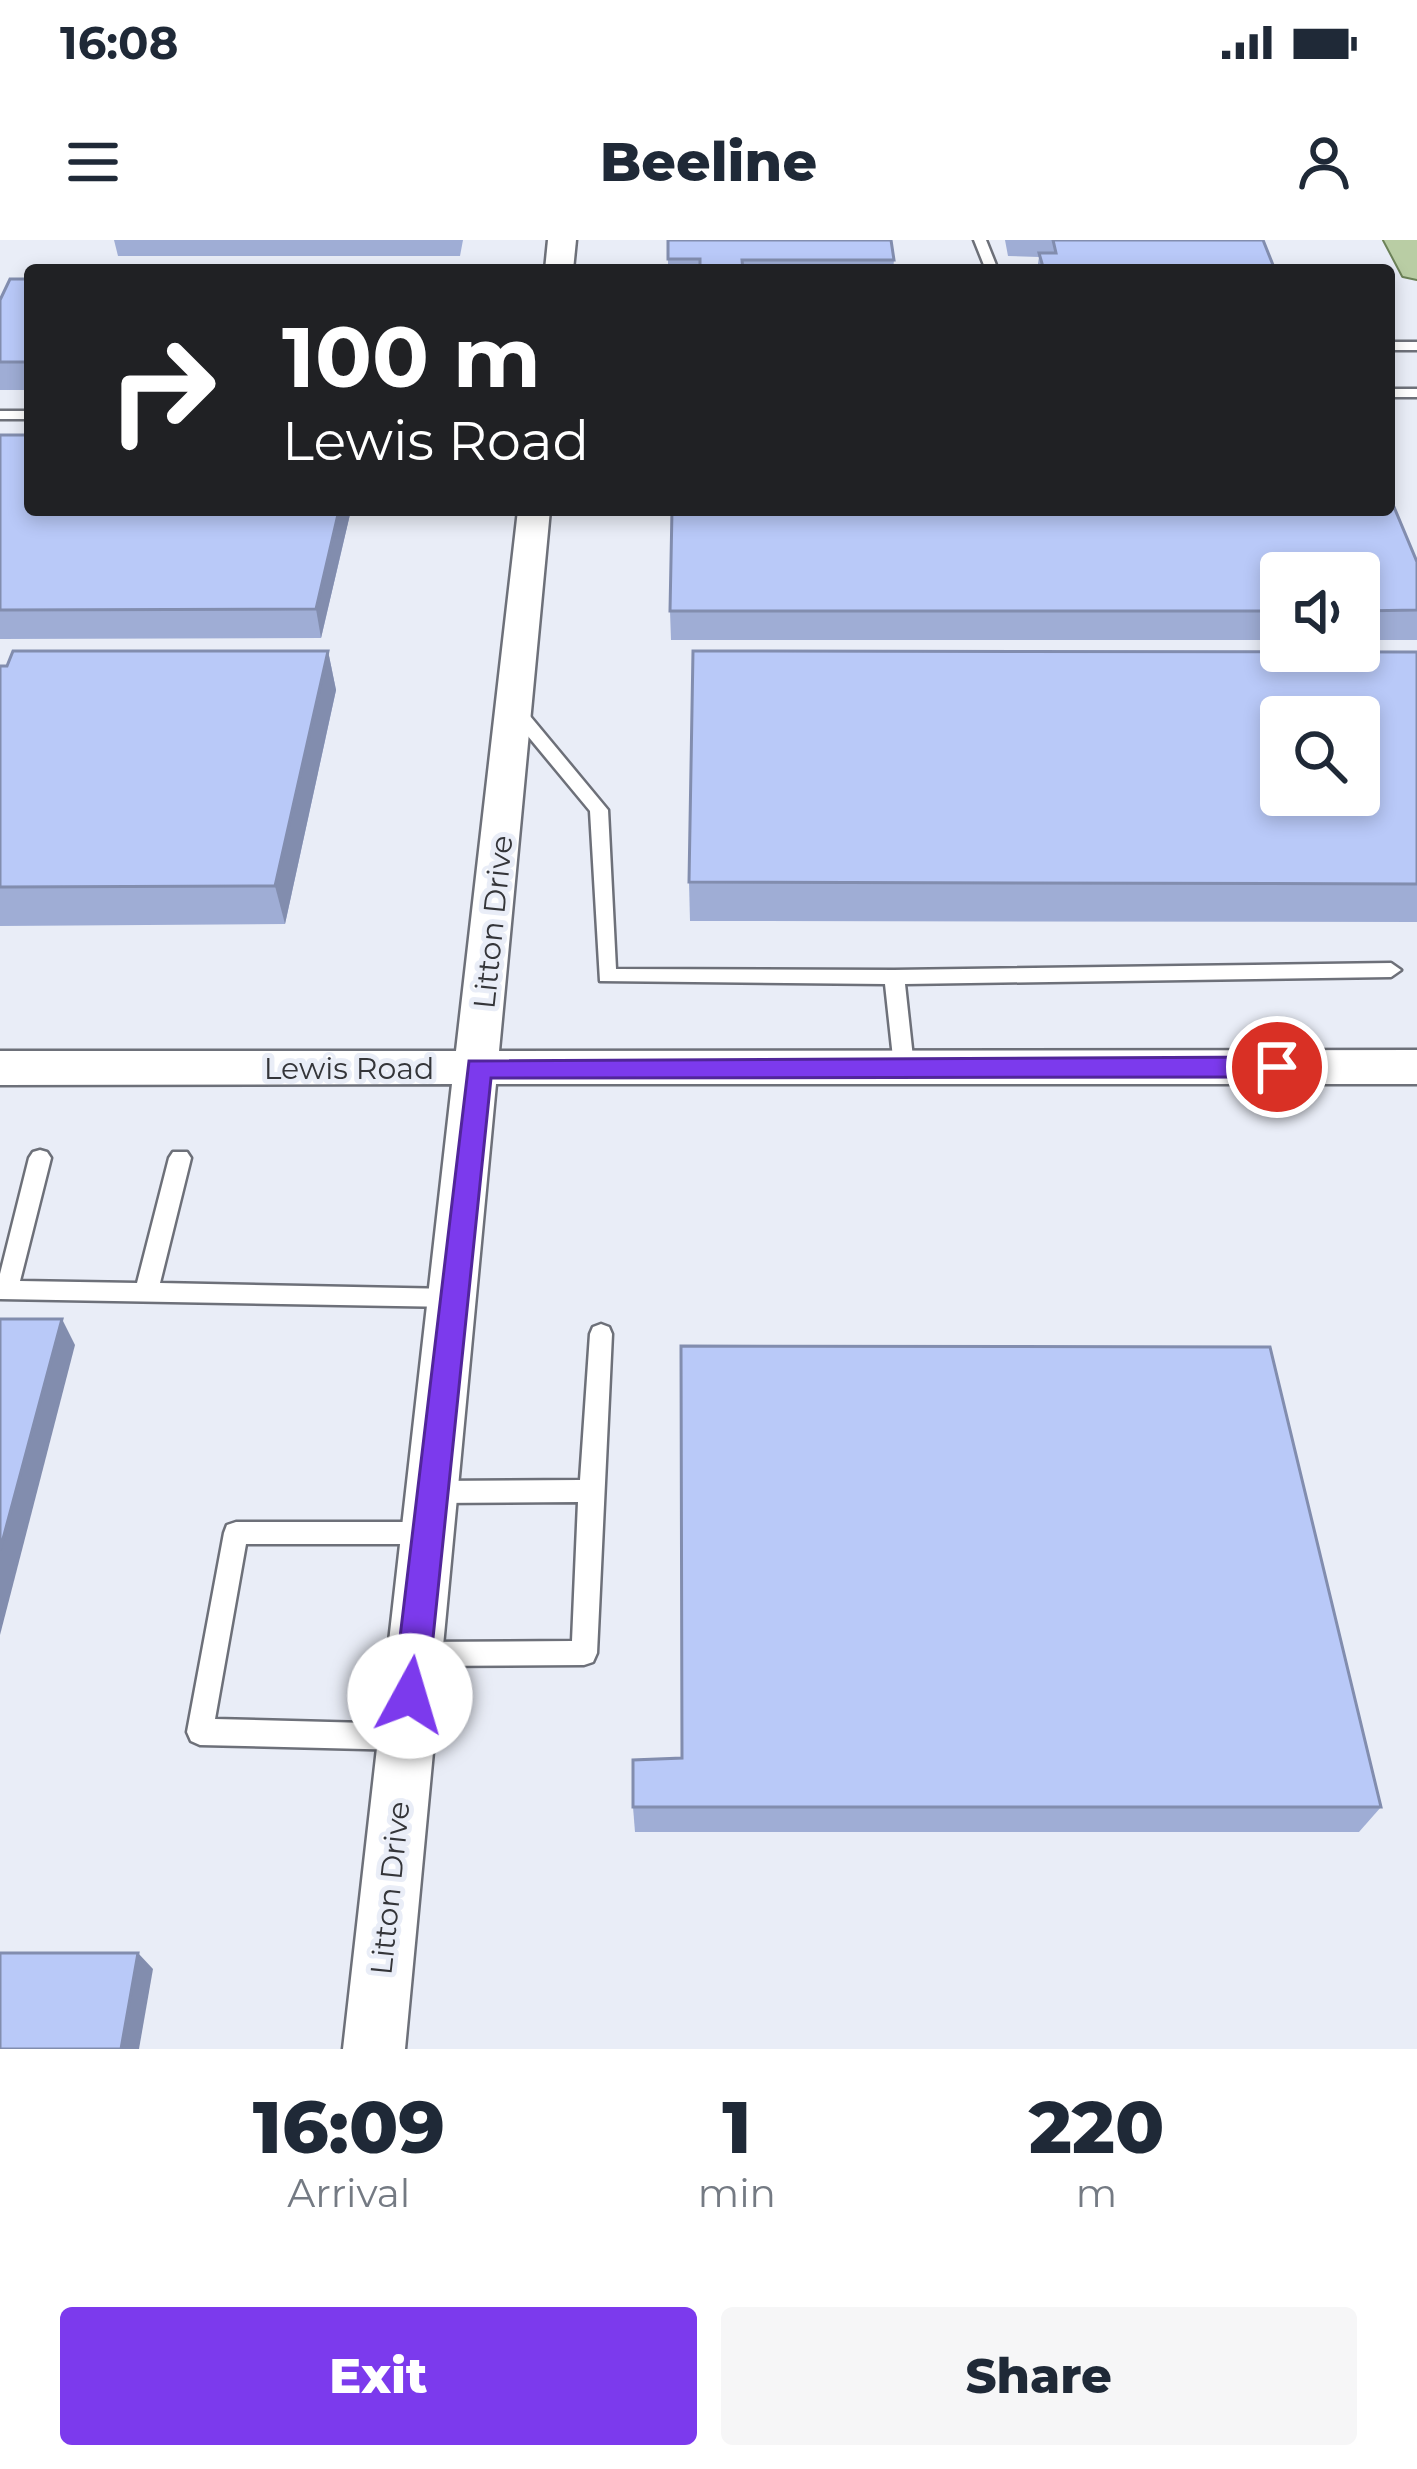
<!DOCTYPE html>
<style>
:root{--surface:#fff;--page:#f6f6f7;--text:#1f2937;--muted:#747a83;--accent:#7c3aed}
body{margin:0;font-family:Montserrat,sans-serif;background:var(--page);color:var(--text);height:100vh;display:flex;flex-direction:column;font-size:45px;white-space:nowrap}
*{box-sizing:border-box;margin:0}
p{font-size:39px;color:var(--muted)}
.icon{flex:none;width:66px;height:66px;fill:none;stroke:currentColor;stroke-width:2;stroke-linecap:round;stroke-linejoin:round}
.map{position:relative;height:1809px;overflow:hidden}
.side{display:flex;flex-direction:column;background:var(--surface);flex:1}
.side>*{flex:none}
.top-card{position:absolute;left:24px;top:24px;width:1371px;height:252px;border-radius:12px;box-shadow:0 6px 18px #0003;background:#202124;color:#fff;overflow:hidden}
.fabs{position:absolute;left:1260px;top:312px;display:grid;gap:24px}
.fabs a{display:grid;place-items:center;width:120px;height:120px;border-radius:12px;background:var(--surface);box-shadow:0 6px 18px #0003;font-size:60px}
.pin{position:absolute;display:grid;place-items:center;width:102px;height:102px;color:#fff;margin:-51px;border:6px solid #fff;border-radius:50%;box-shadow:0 3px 12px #0007}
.me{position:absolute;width:132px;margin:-66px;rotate:6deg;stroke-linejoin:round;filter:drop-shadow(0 0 9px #0008)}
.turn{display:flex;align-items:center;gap:42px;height:252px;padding:0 60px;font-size:54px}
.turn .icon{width:156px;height:156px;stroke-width:2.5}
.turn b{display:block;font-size:84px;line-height:102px}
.eta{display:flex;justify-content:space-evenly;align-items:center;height:204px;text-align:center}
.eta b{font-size:72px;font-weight:800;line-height:84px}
.cta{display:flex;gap:24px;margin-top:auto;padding:24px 60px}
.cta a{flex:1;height:138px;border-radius:12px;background:var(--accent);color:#fff;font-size:48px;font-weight:800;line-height:138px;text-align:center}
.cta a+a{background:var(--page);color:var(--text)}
.status{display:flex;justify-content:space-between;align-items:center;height:84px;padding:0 60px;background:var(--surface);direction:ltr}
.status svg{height:33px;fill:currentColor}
header{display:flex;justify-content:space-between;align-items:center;height:156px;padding:0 60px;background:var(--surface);font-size:54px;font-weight:800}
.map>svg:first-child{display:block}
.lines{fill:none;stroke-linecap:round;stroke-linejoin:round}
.service-casing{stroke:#6d7079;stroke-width:5}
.minor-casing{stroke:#6d7079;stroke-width:5}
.primary-casing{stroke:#6c8258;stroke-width:4}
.service{fill:#fff;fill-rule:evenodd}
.minor{fill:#fff;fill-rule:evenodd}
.primary{fill:#b9cda4;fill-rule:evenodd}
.wall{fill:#9fadd5}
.shaded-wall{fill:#828dae}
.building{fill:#b9c9f8;stroke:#828dae;stroke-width:3;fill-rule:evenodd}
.route{fill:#7c3aed;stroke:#51269a;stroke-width:3}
.labels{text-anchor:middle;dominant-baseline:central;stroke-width:10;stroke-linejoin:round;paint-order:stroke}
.street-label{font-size:30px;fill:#343539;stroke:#e9edf7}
</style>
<div class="status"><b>16:08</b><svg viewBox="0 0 49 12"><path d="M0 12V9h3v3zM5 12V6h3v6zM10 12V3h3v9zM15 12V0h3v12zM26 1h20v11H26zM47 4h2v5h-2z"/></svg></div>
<header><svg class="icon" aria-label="menu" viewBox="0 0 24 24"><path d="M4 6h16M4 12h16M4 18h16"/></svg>Beeline<svg class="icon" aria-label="person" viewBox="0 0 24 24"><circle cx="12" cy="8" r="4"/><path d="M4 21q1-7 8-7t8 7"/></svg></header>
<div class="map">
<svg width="1417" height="1809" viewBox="0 0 1417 1809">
<rect width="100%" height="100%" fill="#e9edf7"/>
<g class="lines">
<defs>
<g id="service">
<polygon points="974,0 986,0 998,30 986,30"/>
<rect x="1389" y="102" width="28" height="8"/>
<rect x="1389" y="149" width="28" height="8"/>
<rect x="0" y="171" width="30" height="8"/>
<polygon points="514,463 520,464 608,570 616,729 894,730 1391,723 1401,730 1391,737 905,744 914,827 904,835 894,827 885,744 600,741 590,571 508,472 506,468"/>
<polygon points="40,910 47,912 51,918 20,1041 137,1043 169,918 173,912 187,912 191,918 160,1043 453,1049 461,1051 464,1058 461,1065 453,1067 0,1059 0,1034 29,918 33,912"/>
<polygon points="601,1084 609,1087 612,1094 597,1413 593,1422 584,1425 415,1426 406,1423 402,1414 406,1405 415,1402 572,1401 578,1262 433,1263 424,1260 421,1252 424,1244 433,1241 580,1240 590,1094 593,1087"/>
<polygon points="236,1282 427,1282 436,1285 439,1293 436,1301 427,1304 246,1304 215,1479 405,1484 414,1488 418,1497 414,1506 405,1510 200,1505 191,1501 187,1492 224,1293 227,1285"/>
</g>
<g id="minor">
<polygon points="548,0 576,0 573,30 545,30"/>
<polygon points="518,270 550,270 499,811 1417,810 1417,844 496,844 405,1809 343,1809 452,844 0,845 0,811 456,811"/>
</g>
<polygon id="primary" points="1384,0 1417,0 1417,39 1403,36"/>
</defs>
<use href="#service" class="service-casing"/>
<use href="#minor" class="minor-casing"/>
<use href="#primary" class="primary-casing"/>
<use href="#service" class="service"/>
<use href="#minor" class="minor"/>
<use href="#primary" class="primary"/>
</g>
<g class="wall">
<polygon points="114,0 463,0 460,16 118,16"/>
<polygon points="668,0 894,20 893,30 668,30"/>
<polygon points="1005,0 1263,0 1275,30 1037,30 1039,17 1008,16"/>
<polygon points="30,39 30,150 0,150 0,60"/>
<polygon points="0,195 351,270 321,398 0,399"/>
<polygon points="1417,322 1417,400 1359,400 1359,333 1281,333 1281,400 671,400 670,371"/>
<polygon points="328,411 336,450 285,684 0,686 0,426"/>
<polygon points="1417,412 1417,682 690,681 689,642"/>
<polygon points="633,1567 1381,1567 1359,1592 635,1592"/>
</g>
<g class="shaded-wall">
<polygon points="339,270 351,270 321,398 316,369"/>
<polygon points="328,411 336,450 285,684 275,646"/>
<polygon points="62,1079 75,1105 0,1395 0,1310"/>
<polygon points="138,1713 153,1729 139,1809 121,1809"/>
</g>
<g class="building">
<polygon points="668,0 891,0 894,20 742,20 743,30 700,30 700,19 668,19"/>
<polygon points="1053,0 1263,0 1275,30 1061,30 1060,27 1043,27 1039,13 1056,13"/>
<polygon points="10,39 30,39 30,122 0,122 0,60"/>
<polygon points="0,195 30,195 30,270 339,270 316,369 0,370"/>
<polygon points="1389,255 1417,322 1417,370 1359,371 1359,333 1281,333 1281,371 670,371 672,270 1389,270"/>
<polygon points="13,411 328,411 275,646 0,647 0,426 7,426"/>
<path d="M693 411 1417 412V644L689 642ZM1281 477H1359V555H1281Z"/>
<polygon points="0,1079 62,1079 0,1310"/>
<polygon points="681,1106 1270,1107 1381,1567 633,1567 633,1520 682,1518"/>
<polygon points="0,1713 138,1713 121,1809 0,1809"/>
</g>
<polygon class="route" points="1277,817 1290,827 1277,837 491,838 427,1456 422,1468 410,1472 398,1468 393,1456 469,821"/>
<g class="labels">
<g class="street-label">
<text transform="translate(493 682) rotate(-84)">Litton Drive</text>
<text x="349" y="828">Lewis Road</text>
<text transform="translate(390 1648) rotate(-84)">Litton Drive</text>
</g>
</g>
</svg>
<div class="fabs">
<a><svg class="icon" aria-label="sound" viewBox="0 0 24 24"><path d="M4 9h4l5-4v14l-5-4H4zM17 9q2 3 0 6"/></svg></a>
<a><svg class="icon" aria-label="search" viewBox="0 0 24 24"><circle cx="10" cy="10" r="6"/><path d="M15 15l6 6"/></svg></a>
</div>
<div class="pin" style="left:1277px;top:827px;background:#d93025"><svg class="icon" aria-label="arrive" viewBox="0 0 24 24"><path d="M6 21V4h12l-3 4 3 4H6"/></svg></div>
<svg class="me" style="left:410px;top:1456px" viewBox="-20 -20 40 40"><circle r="19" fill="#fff"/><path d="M0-13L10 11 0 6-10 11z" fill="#7c3aed"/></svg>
<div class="top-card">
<div class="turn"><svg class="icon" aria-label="right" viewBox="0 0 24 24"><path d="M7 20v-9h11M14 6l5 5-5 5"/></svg><div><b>100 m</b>Lewis Road</div></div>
</div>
</div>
<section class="side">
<div class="eta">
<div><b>16:09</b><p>Arrival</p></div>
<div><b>1</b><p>min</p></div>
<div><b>220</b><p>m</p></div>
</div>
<div class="cta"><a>Exit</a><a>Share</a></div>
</section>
